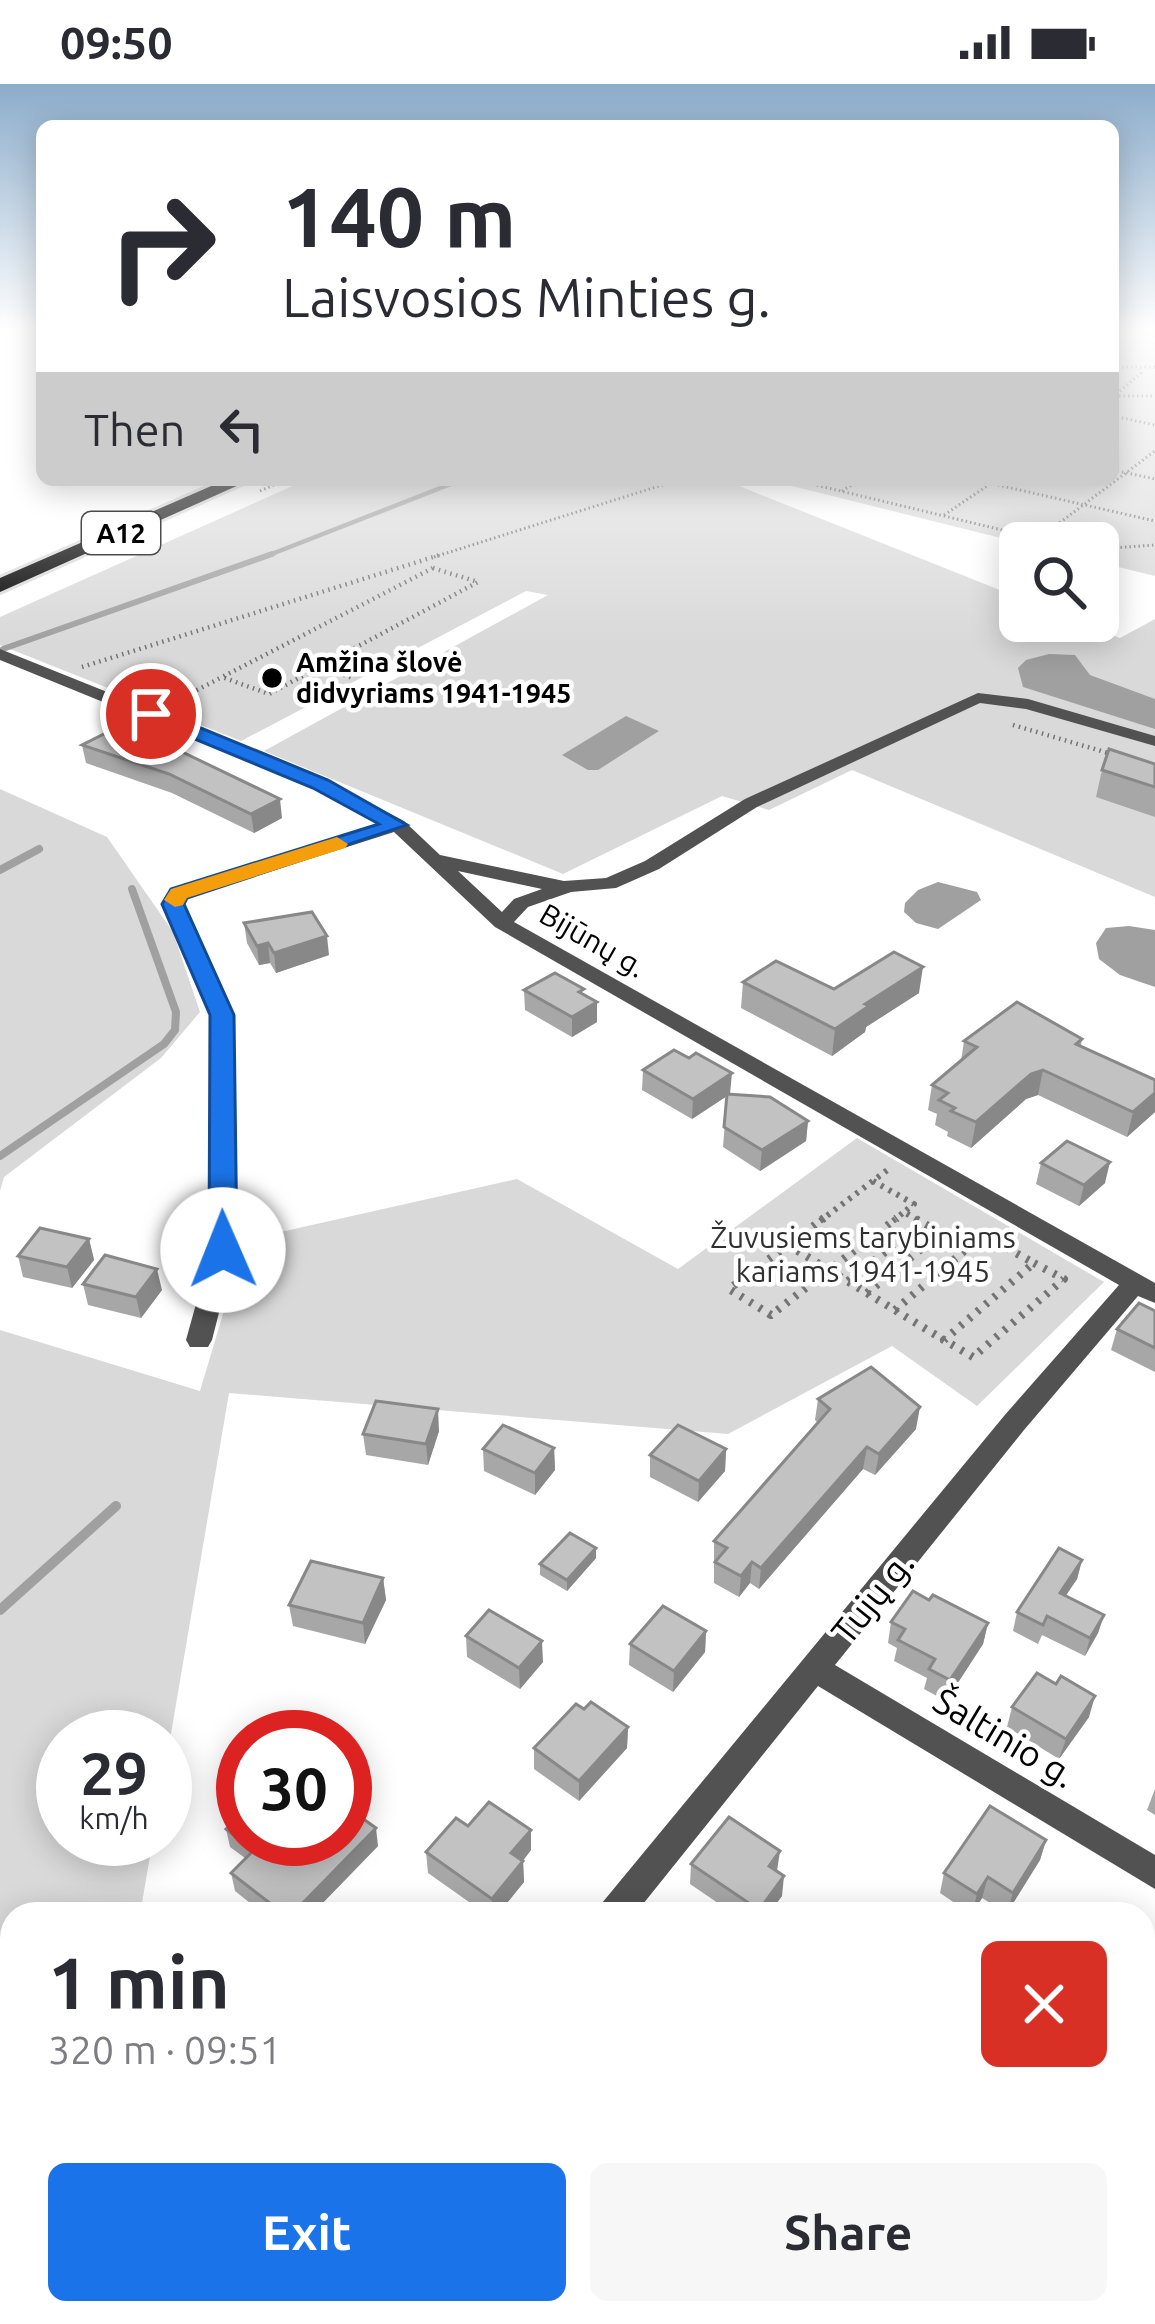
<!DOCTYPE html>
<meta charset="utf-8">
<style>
:root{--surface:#fff;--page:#f7f7f7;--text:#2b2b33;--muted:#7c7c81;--accent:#1a73e8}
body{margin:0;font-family:Ubuntu,sans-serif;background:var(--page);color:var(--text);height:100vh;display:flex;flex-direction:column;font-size:45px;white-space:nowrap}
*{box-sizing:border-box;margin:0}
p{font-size:39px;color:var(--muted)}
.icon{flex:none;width:66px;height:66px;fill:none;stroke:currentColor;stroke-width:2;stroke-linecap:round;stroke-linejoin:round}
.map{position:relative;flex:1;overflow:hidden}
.details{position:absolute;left:0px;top:1818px;width:1155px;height:423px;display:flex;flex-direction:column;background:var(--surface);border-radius:36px 36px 0 0;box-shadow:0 6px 30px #0003}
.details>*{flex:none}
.hud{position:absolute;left:36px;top:36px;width:1083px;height:366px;border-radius:18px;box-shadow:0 6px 30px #0003;background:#fff;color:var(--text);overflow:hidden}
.fabs{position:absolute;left:999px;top:438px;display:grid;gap:24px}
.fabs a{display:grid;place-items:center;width:120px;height:120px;border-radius:18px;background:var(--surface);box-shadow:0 6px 30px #0003;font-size:60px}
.speed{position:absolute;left:36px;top:1626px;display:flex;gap:24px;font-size:60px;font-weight:700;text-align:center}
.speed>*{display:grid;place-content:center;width:156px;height:156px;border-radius:50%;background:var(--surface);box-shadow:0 6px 30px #0003;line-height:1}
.speed small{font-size:30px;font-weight:400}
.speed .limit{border:18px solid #d22;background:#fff;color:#111}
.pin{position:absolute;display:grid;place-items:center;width:102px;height:102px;color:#fff;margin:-51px;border:6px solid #fff;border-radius:50%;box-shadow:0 3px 12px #0007}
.me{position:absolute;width:132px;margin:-66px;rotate:359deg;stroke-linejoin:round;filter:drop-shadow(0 0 9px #0008)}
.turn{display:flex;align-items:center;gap:42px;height:252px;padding:0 48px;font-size:54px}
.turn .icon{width:156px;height:156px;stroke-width:2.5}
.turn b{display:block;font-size:84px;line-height:102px}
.then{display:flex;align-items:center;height:114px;padding:0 48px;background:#0003;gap:24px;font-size:45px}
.round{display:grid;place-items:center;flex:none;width:126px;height:126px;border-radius:18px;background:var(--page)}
.overview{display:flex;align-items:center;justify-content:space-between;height:204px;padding:0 48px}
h1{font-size:72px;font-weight:700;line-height:90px}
.action{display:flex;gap:24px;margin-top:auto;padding:24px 48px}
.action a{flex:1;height:138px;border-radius:18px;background:var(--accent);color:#fff;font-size:48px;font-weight:700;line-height:138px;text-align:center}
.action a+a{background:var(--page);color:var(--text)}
.status{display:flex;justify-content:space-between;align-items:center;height:84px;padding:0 60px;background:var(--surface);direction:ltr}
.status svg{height:33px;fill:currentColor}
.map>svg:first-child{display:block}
.green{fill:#d9d9d9}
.water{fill:#a0a0a0}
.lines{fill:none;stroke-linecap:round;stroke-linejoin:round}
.stream-far4{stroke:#a0a0a0;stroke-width:4.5}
.stream-far3{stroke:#a0a0a0;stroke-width:6}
.stream-far2{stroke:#a0a0a0;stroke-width:8}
.stream-far1{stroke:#a0a0a0;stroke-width:10}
.stream{stroke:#a0a0a0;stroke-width:14}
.trunk-casing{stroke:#dbdbdb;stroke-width:6}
.path-far3{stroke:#747474;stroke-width:3;stroke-dasharray:1.5 3;stroke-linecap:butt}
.path-far2{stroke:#747474;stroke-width:4.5;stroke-dasharray:1.5 4.5;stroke-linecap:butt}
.path-far1{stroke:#747474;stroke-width:6;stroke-dasharray:3 6;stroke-linecap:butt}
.path{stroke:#747474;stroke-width:8;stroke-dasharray:3 8;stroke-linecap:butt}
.minor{fill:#525252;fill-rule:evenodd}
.trunk{fill:#000;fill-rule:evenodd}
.wall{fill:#a7a7a7}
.shaded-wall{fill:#888}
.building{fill:#c2c2c2;stroke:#888;stroke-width:3}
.route{fill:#1a73e8;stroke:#114b97;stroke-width:3}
.slow{fill:#f59e0b}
.poi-dot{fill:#000;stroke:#fff;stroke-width:4.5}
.labels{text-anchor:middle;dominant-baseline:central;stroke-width:9;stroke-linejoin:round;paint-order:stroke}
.shield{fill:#fff;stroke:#4c4c4c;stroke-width:3}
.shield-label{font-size:27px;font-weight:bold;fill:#000}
.far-poi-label{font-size:27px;font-weight:bold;fill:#000;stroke:#fff;text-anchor:start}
.street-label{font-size:30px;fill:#000;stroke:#fff}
.park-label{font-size:30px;fill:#303030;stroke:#fff}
.near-street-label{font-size:36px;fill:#000;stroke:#fff}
</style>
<div class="status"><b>09:50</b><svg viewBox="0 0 49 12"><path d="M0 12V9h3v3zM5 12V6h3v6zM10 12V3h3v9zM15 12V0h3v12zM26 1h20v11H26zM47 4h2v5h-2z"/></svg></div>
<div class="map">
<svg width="1155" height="2240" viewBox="0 0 1155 2240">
<rect width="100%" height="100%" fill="#fff"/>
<g class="green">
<polygon points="1113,246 1155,246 1155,492 1098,478 1098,459 1021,459 768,396 1113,396"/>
<polygon points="306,396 724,396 1020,514 1020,537 1078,537 1120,554 1155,535 1155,813 852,686 769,726 722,712 563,790 264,667 548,511 526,507 241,657 0,561 0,533"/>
<polygon points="0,705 107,753 173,848 200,928 161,974 4,1093 0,1107"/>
<polygon points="857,1054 1104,1198 977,1322 892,1262 728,1350 229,1309 165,1685 165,1653 63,1653 63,1755 153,1755 140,1830 12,1830 12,2080 0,2086 0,1246 200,1307 245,1156 517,1095 678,1185"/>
</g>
<g class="water">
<polygon points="1049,570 1075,571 1090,591 1155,615 1155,645 1023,603 1018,584 1026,576"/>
<polygon points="626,632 659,647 598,686 588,686 562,671"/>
<polygon points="938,798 977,808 981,816 938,845 916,839 904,828 905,819 918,806"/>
<polygon points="1129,842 1155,846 1155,903 1120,891 1099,875 1096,859 1106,844"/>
</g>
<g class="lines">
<polyline class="stream-far4" points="264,473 461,396"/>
<polyline class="stream-far3" points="3,565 272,470"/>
<g class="stream-far2">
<polyline points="0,786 39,765"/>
<polyline points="0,1072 164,960 175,946 176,928 132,805"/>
</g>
<polyline class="stream-far1" points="0,1526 116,1422"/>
<polyline class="stream" points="0,2045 12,2028"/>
<defs>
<polygon id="trunk" points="225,396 250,396 0,508 0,494"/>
</defs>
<use href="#trunk" class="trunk-casing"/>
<g class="path-far3">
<polyline points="1147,246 1155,254"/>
<polyline points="1113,283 1155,283"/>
<polyline points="1119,312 1155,312"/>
<polyline points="1113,313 1141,289 1139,285"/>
<polyline points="1113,332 1155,341"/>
<polyline points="1113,386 1155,395"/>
<polyline points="795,396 1056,459"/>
<polyline points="976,396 1155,437"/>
<polyline points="260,407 285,396"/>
<polyline points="842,407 860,396"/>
<polyline points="944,431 996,396"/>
<polyline points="1038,455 1155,367"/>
<polyline points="1098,465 1155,461"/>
<polyline points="434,473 678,396"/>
</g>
<g class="path-far2">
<polygon points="433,484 478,498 269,610 222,593"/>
<polyline points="82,583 443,470"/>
<polyline points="321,583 355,595"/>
<polyline points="170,620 222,593"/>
<polyline points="1013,641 1115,671"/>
</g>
<g class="path-far1">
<polyline points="873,1097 914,1120 904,1128 919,1137"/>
<polyline points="820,1137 890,1084"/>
<polyline points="893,1137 904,1128"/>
</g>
<g class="path">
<polyline points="824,1134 729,1205 771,1231 829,1186 944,1256"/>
<polyline points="788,1161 829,1186 897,1134"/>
<polygon points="1034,1179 1064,1195 973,1273 944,1256"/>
<polyline points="848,1197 922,1139"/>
<polyline points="867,1209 941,1149 914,1134"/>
<polyline points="895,1226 983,1151 1034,1179"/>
</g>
<g class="minor">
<path d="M0 565 326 696 404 737 440 771 564 797 606 794 645 777 745 715 978 609 1028 615 1155 652V662L1026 625 980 619 757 723 659 785 616 804 571 808 528 823 514 838 1155 1199V1219L1138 1212 1024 1346 835 1581 1155 1771V1805L818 1602 635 1830H597L602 1819 1004 1332 1119 1201 495 843 394 748 187 814 183 821 233 930 235 1166 212 1256 208 1263H190L186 1256 211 1166V930L163 821 172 806 381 740 314 704 0 576ZM458 787 542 805 514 815 502 828Z"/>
<polygon points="261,2229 308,2229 304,2240 257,2240"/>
<polygon points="311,2229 366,2229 370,2240 315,2240"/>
</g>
<use href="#trunk" class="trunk"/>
</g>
<g class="wall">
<polygon points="124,640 282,734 254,749 172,709 86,679 82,661"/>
<polygon points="1155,680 1155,733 1096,713 1102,686"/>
<polygon points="244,839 329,871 276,889 270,879 259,881 247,859"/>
<polygon points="743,898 834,905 919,909 866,943 865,948 832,972 741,924"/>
<polygon points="524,906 584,911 597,918 597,938 572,953 525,926"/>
<polygon points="1082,955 1081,962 1155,996 1155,1028 1127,1053 1038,1011 1026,1015 971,1064 947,1052 948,1048 935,1041 937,1030 928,1026 932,1001 961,977 964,957"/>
<polygon points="643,986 730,1010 808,1037 806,1057 760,1087 723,1063 727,1012 692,1035 642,1006"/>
<polygon points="1041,1079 1105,1099 1079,1122 1036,1100"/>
<polygon points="89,1155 94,1176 72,1204 23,1193 18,1172"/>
<polygon points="83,1200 162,1206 141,1234 88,1221"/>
<polygon points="1155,1227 1155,1288 1111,1266 1117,1245"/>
<polygon points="818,1315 916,1345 875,1391 863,1385 759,1505 750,1499 739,1513 714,1499 714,1457 818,1339 815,1336"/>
<polygon points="439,1347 428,1381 366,1371 363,1350"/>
<polygon points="554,1364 555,1386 535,1411 484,1387 483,1365"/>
<polygon points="726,1365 725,1387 698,1418 650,1393 650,1371"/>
<polygon points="596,1464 596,1474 567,1507 540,1491 540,1480"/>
<polygon points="1082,1476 1077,1495 1065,1512 1104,1531 1098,1549 1085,1572 1042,1551 1038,1560 1013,1547 1017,1528"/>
<polygon points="383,1494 386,1516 365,1560 293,1542 289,1521"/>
<polygon points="929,1516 988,1539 983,1560 946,1617 924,1605 927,1594 894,1577 897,1564 888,1559 891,1538"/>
<polygon points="706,1547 705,1568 673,1608 629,1581 630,1560"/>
<polygon points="466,1552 543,1578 520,1605 467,1573"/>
<polygon points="1012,1623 1089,1633 1059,1675 1007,1643"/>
<polygon points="584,1625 628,1643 627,1664 579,1717 534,1685 534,1664"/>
<polygon points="1155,1705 1155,1731 1147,1726"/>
<polygon points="468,1742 531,1766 523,1777 524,1798 498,1830 486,1830 428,1789 426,1768"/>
<polygon points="226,1745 298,1761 378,1762 312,1830 264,1830 235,1807 231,1789 245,1774 230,1763"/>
<polygon points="1046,1756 1040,1776 1007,1829 982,1814 971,1830 940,1809 944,1789"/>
<polygon points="691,1780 777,1787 782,1812 768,1830 734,1830 690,1800"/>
<polygon points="132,2229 177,2229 167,2240 141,2240"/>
<polygon points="845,2229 916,2229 914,2235 846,2235"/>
<polygon points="1028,2229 1105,2229 1106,2231 1101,2240 1029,2240"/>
</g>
<g class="shaded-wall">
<polygon points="280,715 282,734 254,749 251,730"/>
<polygon points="327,852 329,871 276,889 274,869"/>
<polygon points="268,859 270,879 259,881 257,862"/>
<polygon points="923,883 919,909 866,943 865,948 832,972 835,945 865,920"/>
<polygon points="597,918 597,938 572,953 572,933"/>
<polygon points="1043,986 1038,1011 1026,1015 971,1064 976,1038 1031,990"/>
<polygon points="732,989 730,1010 692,1035 693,1015"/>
<polygon points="1155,1009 1155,1028 1127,1053 1133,1028"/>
<polygon points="808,1037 806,1057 760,1087 762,1066"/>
<polygon points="1110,1078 1105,1099 1079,1122 1084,1101"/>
<polygon points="89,1155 94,1176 72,1204 67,1183"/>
<polygon points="157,1185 162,1206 141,1234 136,1213"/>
<polygon points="920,1323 916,1345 875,1391 879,1370"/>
<polygon points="438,1325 439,1347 428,1381 426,1360"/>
<polygon points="867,1363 863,1385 759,1505 761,1484"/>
<polygon points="554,1364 555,1386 535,1411 535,1389"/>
<polygon points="726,1365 725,1387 698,1418 699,1397"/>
<polygon points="596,1464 596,1474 567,1507 567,1496"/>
<polygon points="1082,1476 1077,1495 1055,1528 1060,1509"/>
<polygon points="752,1478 750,1499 739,1513 741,1492"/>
<polygon points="383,1494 386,1516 365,1560 363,1539"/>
<polygon points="1104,1531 1098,1549 1085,1572 1090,1554"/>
<polygon points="988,1539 983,1560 946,1617 950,1596"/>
<polygon points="706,1547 705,1568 673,1608 674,1587"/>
<polygon points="542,1557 543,1578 520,1605 519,1584"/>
<polygon points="1095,1612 1089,1633 1059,1675 1066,1655"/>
<polygon points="628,1643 627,1664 579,1717 579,1697"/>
<polygon points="376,1744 378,1762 312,1830 292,1830"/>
<polygon points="531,1746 531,1766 512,1790 511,1769"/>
<polygon points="1046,1756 1040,1776 1007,1829 1013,1809"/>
<polygon points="780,1767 777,1787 769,1782"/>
<polygon points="523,1777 524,1798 498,1830 493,1830 492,1815"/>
<polygon points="784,1792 782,1812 768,1830 758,1830 759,1826"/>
<polygon points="988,1793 982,1814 972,1830 977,1810"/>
<polygon points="154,2229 177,2229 167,2240 147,2240 146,2237"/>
</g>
<g class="building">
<polygon points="124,640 280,715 251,730 169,690 82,661"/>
<polygon points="1109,665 1155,680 1155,703 1102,686"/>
<polygon points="312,828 327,852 274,869 268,859 257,862 244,839"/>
<polygon points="894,868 923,883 865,920 869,922 835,945 743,898 776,877 834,905"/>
<polygon points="555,889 584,905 579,908 597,918 572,933 524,906"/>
<polygon points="1017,918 1082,955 1076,960 1155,996 1155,1009 1133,1028 1043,986 1031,990 976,1038 951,1027 955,1024 939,1016 948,1009 932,1001 977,963 964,957"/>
<polygon points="674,966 689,974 696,969 732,989 693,1015 643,986"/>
<polygon points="727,1010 770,1013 808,1037 762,1066 724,1043"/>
<polygon points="1067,1057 1110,1078 1084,1101 1041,1079"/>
<polygon points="40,1144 89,1155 67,1183 18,1172"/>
<polygon points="105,1171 157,1185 136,1213 83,1200"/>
<polygon points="1139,1219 1155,1227 1155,1264 1117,1245"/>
<polygon points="871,1283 920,1323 879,1370 867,1363 761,1484 752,1478 741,1492 715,1478 727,1464 714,1457 830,1325 818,1315"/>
<polygon points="376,1317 438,1325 426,1360 363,1350"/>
<polygon points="503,1341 554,1364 535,1389 483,1365"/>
<polygon points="678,1341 726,1365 699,1397 650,1371"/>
<polygon points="570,1449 596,1464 567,1496 540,1480"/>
<polygon points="1059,1464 1082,1476 1060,1509 1104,1531 1090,1554 1047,1532 1043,1541 1017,1528"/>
<polygon points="311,1477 383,1494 363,1539 289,1521"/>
<polygon points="913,1507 929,1516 933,1511 988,1539 950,1596 929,1585 935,1575 898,1556 905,1545 891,1538"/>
<polygon points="663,1522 706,1547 674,1587 630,1560"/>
<polygon points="489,1526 542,1557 519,1584 466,1552"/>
<polygon points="1037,1589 1056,1600 1061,1592 1095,1612 1066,1655 1012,1623"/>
<polygon points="591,1618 628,1643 579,1697 534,1664 576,1620 584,1625"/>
<polygon points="489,1718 531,1746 511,1769 523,1777 492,1815 426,1768 456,1734 468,1742"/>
<polygon points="345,1722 376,1744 292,1830 284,1830 231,1789 254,1766 226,1745 243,1727 243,1755 290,1755 298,1761 303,1755 345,1755"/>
<polygon points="990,1722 1046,1756 1013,1809 988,1793 977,1810 944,1789"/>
<polygon points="729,1733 780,1767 769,1782 784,1792 759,1826 691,1780"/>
<polygon points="820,1822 833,1830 815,1830"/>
<polygon points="139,2229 154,2229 146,2237"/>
<polygon points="1062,2229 1105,2229 1106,2231"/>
</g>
<linearGradient id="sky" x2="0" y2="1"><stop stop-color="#8baccb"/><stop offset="0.44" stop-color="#fff"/><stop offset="1" stop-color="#fff" stop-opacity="0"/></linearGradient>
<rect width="1155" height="560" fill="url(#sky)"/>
<polygon class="route" points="144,626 157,626 328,696 407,741 187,814 184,820 234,931 237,1166 223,1175 209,1166 210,931 162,820 171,805 379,740 313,704 144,634"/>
<polygon class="slow" points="337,753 348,760 345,764 187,814 183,821 175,823 164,816 171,805"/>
<circle class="poi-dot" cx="272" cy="594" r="12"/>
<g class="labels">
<rect class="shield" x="82" y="428" width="78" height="42" rx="9"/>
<g class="shield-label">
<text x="121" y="449">A12</text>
</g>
<g class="far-poi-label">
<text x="296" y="578">Amžina šlovė<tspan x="296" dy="31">didvyriams 1941-1945</tspan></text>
</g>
<g class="street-label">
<text transform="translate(593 856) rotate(30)">Bijūnų g.</text>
</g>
<g class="park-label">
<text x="863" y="1153">Žuvusiems tarybiniams<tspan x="863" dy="34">kariams 1941-1945</tspan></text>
</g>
<g class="near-street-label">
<text transform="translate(872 1513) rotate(-51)">Tujų g.</text>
<text transform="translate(1005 1653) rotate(31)">Šaltinio g.</text>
</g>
</g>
</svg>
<div class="fabs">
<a><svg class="icon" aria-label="search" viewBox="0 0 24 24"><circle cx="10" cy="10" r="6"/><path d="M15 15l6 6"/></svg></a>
</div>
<div class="speed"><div>29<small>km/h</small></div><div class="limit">30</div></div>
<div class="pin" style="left:151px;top:630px;background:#d93025"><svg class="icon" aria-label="arrive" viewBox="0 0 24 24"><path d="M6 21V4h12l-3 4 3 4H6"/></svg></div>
<svg class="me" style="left:223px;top:1166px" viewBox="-20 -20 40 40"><circle r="19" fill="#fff"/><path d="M0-13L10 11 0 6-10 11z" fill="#1a73e8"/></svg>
<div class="hud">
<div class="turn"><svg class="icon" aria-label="right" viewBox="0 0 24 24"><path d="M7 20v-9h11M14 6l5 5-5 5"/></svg><div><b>140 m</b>Laisvosios Minties g.</div></div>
<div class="then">Then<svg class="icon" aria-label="left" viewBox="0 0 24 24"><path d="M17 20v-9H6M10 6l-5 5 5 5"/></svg></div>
</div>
<section class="details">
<div class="overview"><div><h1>1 min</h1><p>320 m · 09:51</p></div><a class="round" style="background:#d93025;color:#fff"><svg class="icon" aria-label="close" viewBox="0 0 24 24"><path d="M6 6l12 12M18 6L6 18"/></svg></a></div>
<div class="action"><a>Exit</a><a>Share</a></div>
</section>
</div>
